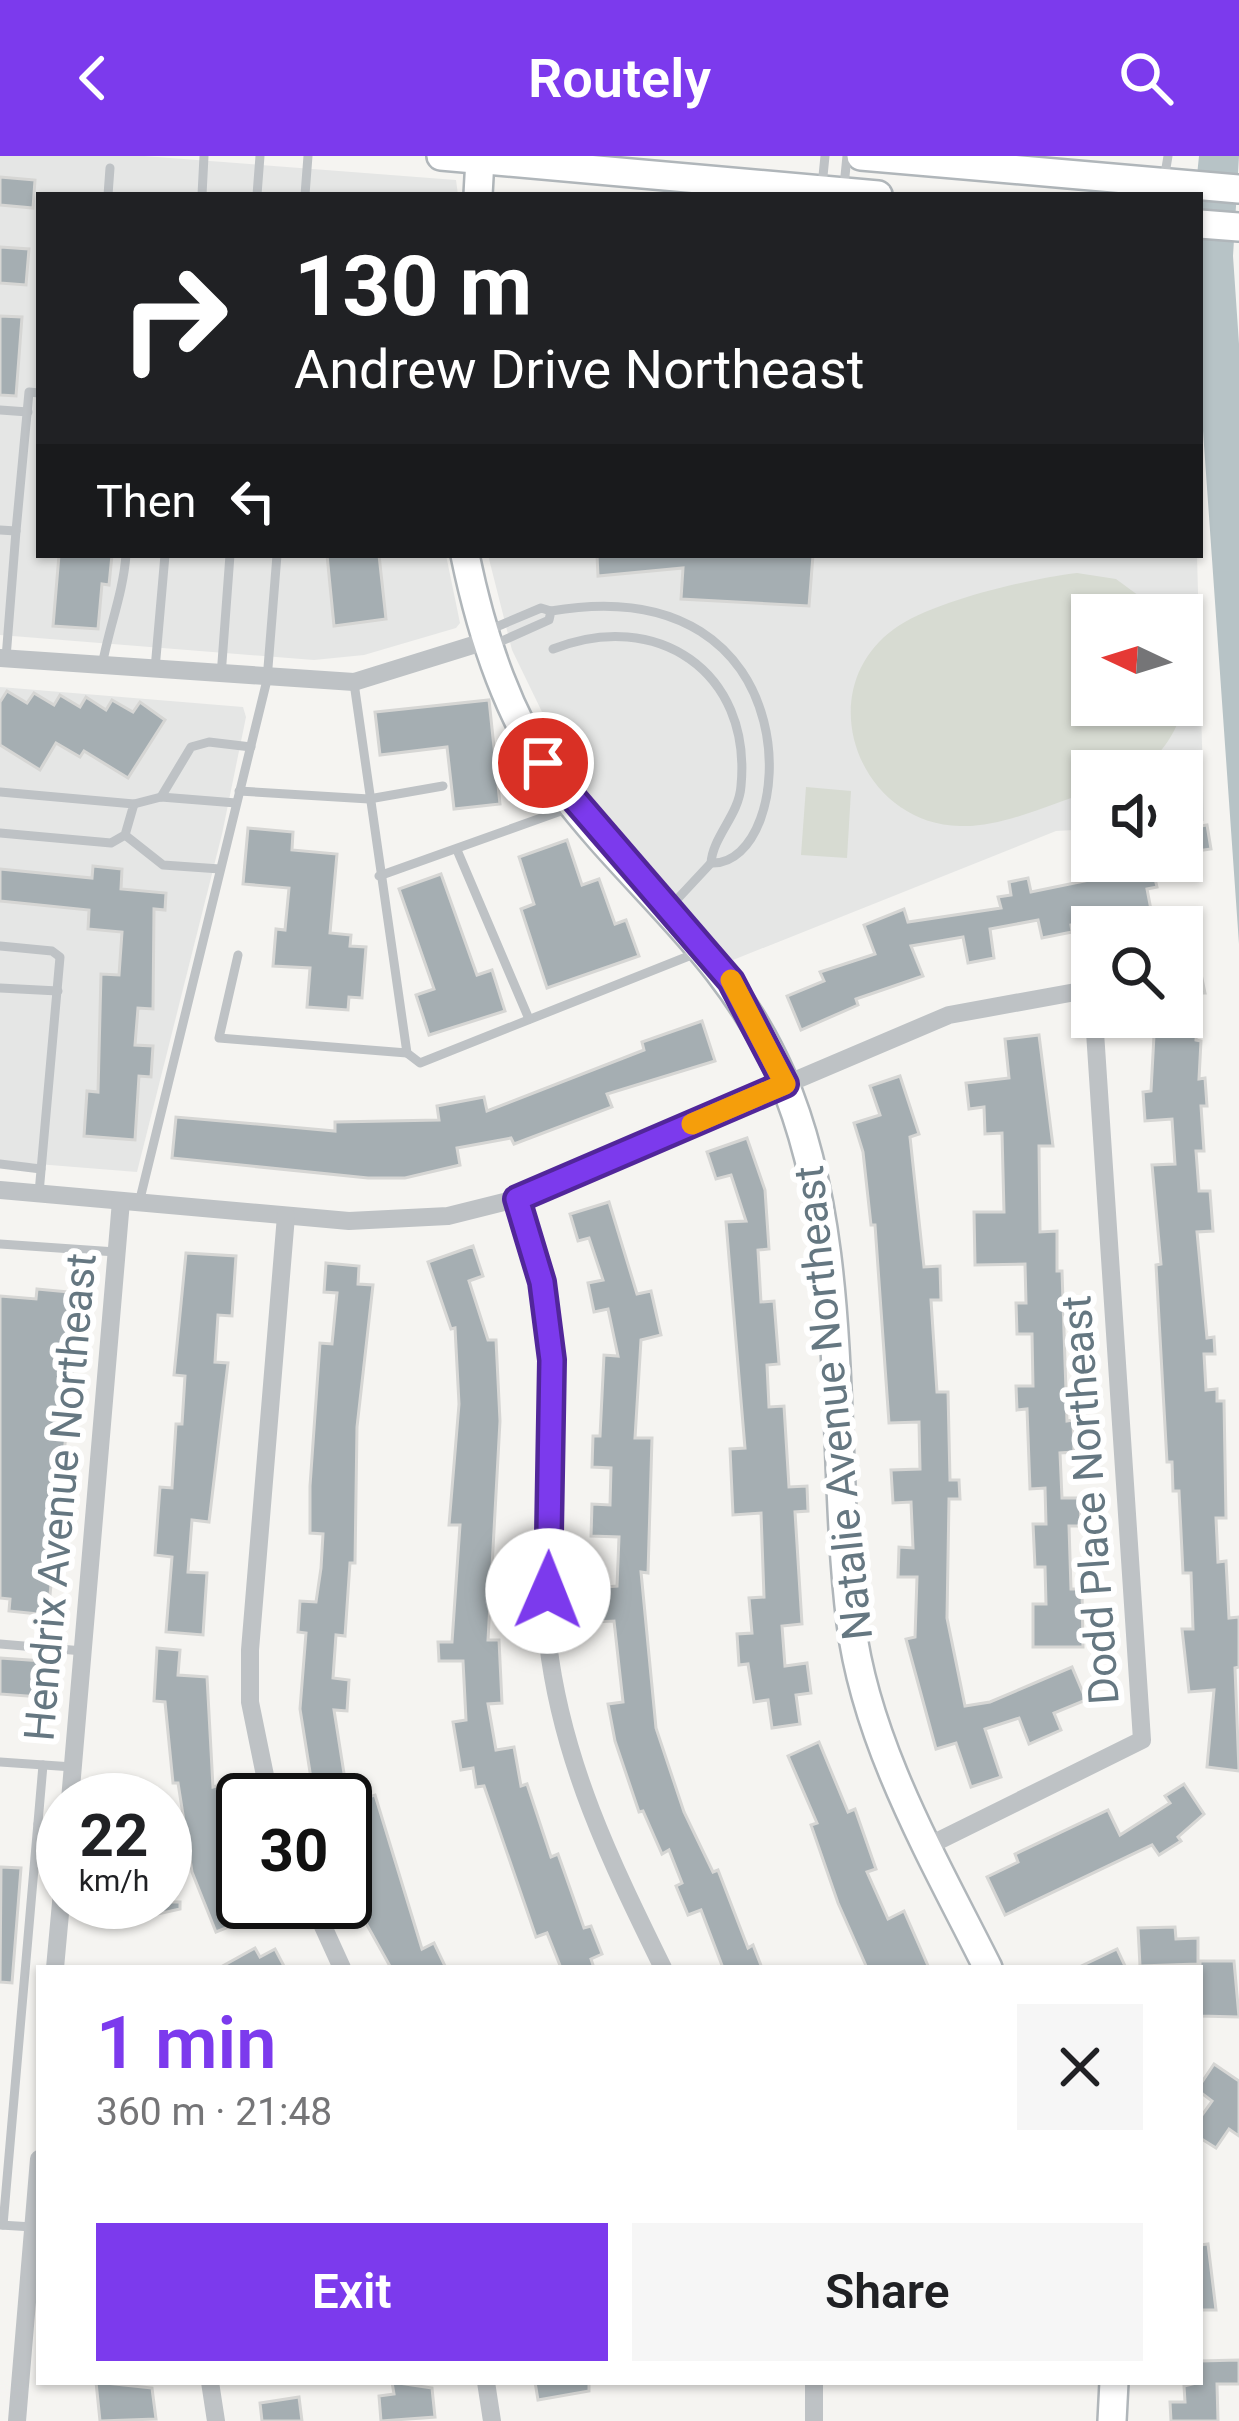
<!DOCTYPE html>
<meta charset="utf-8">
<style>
:root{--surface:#fff;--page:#f6f6f6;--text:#202124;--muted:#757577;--accent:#7c3aed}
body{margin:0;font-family:Roboto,sans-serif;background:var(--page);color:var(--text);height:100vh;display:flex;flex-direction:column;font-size:45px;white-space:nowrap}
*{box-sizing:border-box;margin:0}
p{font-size:39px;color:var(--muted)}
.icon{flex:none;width:66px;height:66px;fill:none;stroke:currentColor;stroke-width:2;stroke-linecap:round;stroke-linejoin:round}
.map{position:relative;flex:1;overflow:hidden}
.panel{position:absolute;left:36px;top:1809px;width:1167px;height:420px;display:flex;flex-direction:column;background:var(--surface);border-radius:0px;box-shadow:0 3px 9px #0004}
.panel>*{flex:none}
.top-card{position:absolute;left:36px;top:36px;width:1167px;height:366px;border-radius:0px;box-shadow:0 3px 9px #0004;background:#202124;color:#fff;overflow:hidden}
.needle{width:78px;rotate:274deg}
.fabs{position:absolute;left:1071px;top:438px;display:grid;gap:24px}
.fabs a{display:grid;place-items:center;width:132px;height:132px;border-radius:0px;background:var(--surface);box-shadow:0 3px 9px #0004;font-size:60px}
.speed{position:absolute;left:36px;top:1617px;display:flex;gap:24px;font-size:60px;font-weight:700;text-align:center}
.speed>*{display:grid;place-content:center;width:156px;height:156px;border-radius:50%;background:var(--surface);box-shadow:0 3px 9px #0004;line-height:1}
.speed small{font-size:30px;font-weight:400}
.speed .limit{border:6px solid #111;border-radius:18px;background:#fff;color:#111}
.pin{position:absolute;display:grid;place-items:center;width:102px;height:102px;color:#fff;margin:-51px;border:6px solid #fff;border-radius:50%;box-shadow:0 3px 12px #0007}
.me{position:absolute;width:132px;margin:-66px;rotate:1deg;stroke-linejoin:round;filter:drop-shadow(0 0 9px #0008)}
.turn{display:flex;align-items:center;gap:42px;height:252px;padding:0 60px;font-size:54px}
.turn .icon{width:156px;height:156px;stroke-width:2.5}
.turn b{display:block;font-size:84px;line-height:102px}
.then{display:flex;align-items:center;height:114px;padding:0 60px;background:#0003;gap:24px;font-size:45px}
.round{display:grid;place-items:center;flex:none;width:126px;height:126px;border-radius:0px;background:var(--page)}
.head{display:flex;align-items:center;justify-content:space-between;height:204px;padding:0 60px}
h1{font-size:72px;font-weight:600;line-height:90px;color:var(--accent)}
.button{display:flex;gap:24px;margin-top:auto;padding:24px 60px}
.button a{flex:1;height:138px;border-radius:0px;background:var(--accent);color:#fff;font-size:48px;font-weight:600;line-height:138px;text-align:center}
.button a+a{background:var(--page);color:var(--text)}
header{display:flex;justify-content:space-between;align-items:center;height:156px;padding:0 60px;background:var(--accent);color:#fff;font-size:54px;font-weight:600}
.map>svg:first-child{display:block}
.built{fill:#e5e6e5;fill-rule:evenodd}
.green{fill:#d7dbd2}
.water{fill:#b7c3c6}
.building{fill:#a5aeb2;stroke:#d6d6d4;stroke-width:3}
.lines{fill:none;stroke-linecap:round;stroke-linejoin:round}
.secondary-casing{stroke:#b0b6ba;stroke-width:32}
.lane{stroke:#bec2c5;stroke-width:9}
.street{stroke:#bec2c5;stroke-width:18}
.secondary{stroke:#fff;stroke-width:27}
.route-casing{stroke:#51269a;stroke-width:30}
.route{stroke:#7c3aed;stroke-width:21}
.slow{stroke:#f59e0b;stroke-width:21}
.labels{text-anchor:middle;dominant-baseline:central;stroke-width:12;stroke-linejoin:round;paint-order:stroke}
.street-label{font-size:42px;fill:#657781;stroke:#fff}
</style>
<header><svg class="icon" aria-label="back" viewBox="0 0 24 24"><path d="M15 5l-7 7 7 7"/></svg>Routely<svg class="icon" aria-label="search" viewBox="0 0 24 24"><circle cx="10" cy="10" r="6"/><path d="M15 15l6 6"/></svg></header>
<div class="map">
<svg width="1239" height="2265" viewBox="0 0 1239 2265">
<rect width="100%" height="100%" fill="#f5f4f1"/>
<g class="built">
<polygon points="0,0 144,0 456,24 458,39 39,39 39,399 446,399 460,467 456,472 364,499 314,504 0,479"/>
<path d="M488 399H1197L1204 665 1182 666V615H1092V673L1056 675 733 804 574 622 512 494ZM1092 459H1182V549H1092Z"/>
<polygon points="0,531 243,551 246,561 222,678 137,1016 0,1005"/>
</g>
<g class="green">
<path d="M1077 417 1116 423 1165 459H1092V549H1182V495C1194 543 1178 585 1140 615H1092V635C1052 647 1002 672 960 670 859 668 809 535 894 473 933 445 1028 423 1077 417Z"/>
<polygon points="806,631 851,635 847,702 801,699"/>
</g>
<polygon class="water" points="1199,0 1239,0 1233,100 1239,188 1239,788 1200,232 1200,39 1195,39"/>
<g class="building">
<polygon points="0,21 35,24 33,52 0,49"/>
<polygon points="0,91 29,93 26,129 0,127"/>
<polygon points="0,160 22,161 16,240 0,239"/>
<polygon points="59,399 112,399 109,429 102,428 98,473 53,470"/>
<polygon points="327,399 379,399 386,463 334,470"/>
<polygon points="597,399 813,399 809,450 681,443 683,412 598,420"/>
<polygon points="7,535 27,547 34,537 54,549 60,539 80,551 86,541 106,554 112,544 133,556 140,546 165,564 128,622 84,595 80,601 56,587 40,614 0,589 0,546"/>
<polygon points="489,544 500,648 454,653 447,591 380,599 375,556"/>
<polygon points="1207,669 1211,693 1182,697 1182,673"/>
<polygon points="248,672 293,676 292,694 337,698 330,777 351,779 350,790 366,791 362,842 349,841 348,854 307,851 310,812 273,810 276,773 285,774 289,732 243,728"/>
<polygon points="567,684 582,729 599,723 615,768 626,764 639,800 547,832 521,753 534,748 519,701"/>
<polygon points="1094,705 1125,705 1125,716 1152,710 1157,731 1147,733 1153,764 1122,769 1120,758 1071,769 1072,776 1042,782 1038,764 990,773 994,802 968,807 963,781 911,790 923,820 856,843 858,849 801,874 787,840 824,825 820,816 875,798 864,769 904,753 908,766 1001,752 998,741 1011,739 1009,726 1028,722 1031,736 1094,723"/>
<polygon points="93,710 122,713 121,733 166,737 165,754 154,753 153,853 138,852 135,889 153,890 151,921 139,920 135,984 84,980 87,935 98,936 101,818 119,819 122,776 88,773 89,754 0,745 0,713 92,722"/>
<polygon points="441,718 477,819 492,814 505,855 429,879 416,839 434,833 399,733"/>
<polygon points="1196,794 1205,837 1199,837 1196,884 1201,885 1199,923 1205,922 1207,950 1201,950 1204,995 1196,995 1199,1035 1210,1035 1213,1075 1197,1076 1207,1182 1214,1181 1215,1198 1204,1198 1206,1234 1217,1233 1217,1245 1224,1245 1226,1362 1216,1362 1218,1406 1226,1405 1229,1462 1239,1461 1239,1511 1235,1512 1239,1615 1207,1611 1214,1534 1189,1536 1182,1473 1193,1473 1191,1417 1183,1417 1179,1335 1173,1335 1172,1306 1167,1306 1156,1109 1161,1108 1152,1009 1175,1008 1172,963 1145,965 1143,936 1151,935 1155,861 1182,861 1182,796"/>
<polygon points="702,865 715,905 607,938 612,951 514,988 511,982 457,992 460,1009 405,1022 368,1022 172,1002 176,961 335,975 335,966 439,964 437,950 484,941 487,955 644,894 642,886"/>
<polygon points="1039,879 1053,990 1039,990 1040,1076 1057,1075 1057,1115 1062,1115 1067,1265 1073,1264 1074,1296 1060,1297 1062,1342 1080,1342 1081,1370 1069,1370 1071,1433 1082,1433 1083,1491 1033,1491 1033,1448 1046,1448 1045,1411 1035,1411 1033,1368 1046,1368 1045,1332 1030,1333 1027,1253 1017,1254 1016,1230 1033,1230 1032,1178 1017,1178 1016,1147 1026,1147 1025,1108 975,1109 974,1056 1004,1056 1002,977 985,978 984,951 969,953 966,927 1009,922 1005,883"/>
<polygon points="900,920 919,978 910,981 924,1111 940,1110 941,1144 931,1144 937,1236 948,1236 950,1324 959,1324 960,1343 949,1343 947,1462 965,1550 990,1546 1072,1511 1086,1544 1054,1557 1061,1574 1029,1588 1019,1562 985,1573 1001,1621 971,1631 956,1587 936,1593 906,1483 915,1481 917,1421 898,1421 899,1391 913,1392 911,1346 893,1347 891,1314 920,1313 919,1266 889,1267 875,1069 871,1069 863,996 854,967 880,959 870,930"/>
<polygon points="747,982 765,1034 769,1093 758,1094 761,1146 774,1145 779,1208 767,1209 769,1251 784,1250 789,1331 807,1330 808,1355 795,1356 802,1468 782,1470 785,1510 807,1507 811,1537 796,1539 800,1568 772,1572 768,1544 754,1546 748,1508 739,1509 737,1478 752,1477 749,1442 764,1441 761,1357 733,1359 730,1293 745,1292 726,1066 746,1065 731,1019 716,1023 707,996"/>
<polygon points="609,1046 637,1138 651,1135 661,1179 641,1184 635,1282 652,1282 648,1417 641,1416 656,1572 684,1656 713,1716 718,1714 748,1792 753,1789 762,1812 723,1812 701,1754 688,1759 676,1730 682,1727 669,1694 662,1698 643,1655 639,1656 615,1585 608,1548 623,1546 614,1465 595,1466 594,1432 617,1430 619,1381 591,1380 592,1348 610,1349 611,1312 592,1311 593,1280 600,1280 604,1199 618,1200 608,1153 594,1156 588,1127 603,1124 589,1082 578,1085 570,1058"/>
<polygon points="473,1090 483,1120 469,1125 488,1184 496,1184 500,1265 488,1484 499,1484 502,1547 488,1548 496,1594 514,1591 521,1630 527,1628 551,1701 558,1698 584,1772 591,1770 602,1798 591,1803 594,1812 561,1812 547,1777 536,1781 484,1630 476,1631 473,1612 461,1614 453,1566 466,1564 463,1505 439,1505 438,1486 452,1486 460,1369 449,1369 459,1248 455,1172 451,1173 428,1106"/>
<polygon points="186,1097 236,1100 232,1160 218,1159 215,1206 228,1207 209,1366 192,1364 188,1416 207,1417 203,1479 166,1476 172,1401 155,1399 160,1331 172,1332 176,1268 182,1268 185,1220 174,1219"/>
<polygon points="326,1107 359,1110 358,1128 373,1129 357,1271 355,1407 350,1407 345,1480 336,1479 333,1522 349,1524 347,1555 334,1554 346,1630 313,1635 300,1553 306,1477 298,1476 300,1445 316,1446 321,1412 323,1378 310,1377 310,1330 320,1187 332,1188 337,1137 324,1136"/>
<polygon points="37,1133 80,1137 48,1459 9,1455 10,1443 0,1442 0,1140 36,1143"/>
<polygon points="157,1492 180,1494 178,1519 207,1521 213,1631 220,1629 234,1700 239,1698 243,1706 243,1746 251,1762 216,1776 192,1716 178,1627 173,1627 165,1546 154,1545"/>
<polygon points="0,1502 43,1505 40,1541 0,1538"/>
<polygon points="819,1586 848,1656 855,1653 876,1713 867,1716 888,1763 904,1755 929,1812 867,1812 838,1747 811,1669 817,1667 788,1600"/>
<polygon points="1184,1628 1204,1658 1178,1681 1181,1685 1159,1699 1152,1689 1005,1759 987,1721 1018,1706 1015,1698 1108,1654 1120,1679 1170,1647 1165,1640"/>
<polygon points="375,1639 422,1793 434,1787 446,1812 391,1812 367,1769 355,1732 364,1729 350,1682 345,1683 345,1648"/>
<polygon points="1,1711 21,1712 12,1827 0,1826"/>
<polygon points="103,1746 180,1746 180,1753 108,1769"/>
<polygon points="1175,1771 1176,1783 1198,1782 1198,1808 1140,1810 1138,1772"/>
<polygon points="255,1792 260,1801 275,1793 285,1812 219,1812"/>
<polygon points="1117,1793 1126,1812 1077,1812"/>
<polygon points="1200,1805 1234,1805 1239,1861 1200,1860"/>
<polygon points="1214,1908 1239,1925 1239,1980 1229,1973 1216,1992 1200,1982 1200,1962 1212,1945 1200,1936 1200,1929"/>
<polygon points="1208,2088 1216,2154 1200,2154 1200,2089"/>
<polygon points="1239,2204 1239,2228 1217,2228 1218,2265 1171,2265 1170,2246 1185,2246 1184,2230 1200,2226 1200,2205"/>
<polygon points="96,2226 152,2232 156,2263 100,2265"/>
<polygon points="392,2226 432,2232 435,2261 381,2265 379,2240 394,2238"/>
<polygon points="535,2226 589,2226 589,2235 538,2244"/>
<polygon points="299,2241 302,2265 262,2265 260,2247"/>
</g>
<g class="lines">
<defs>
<g id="secondary">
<polyline points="441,0 878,39"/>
<polyline points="861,0 1239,33"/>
<polyline points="478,39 480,3"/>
<polyline points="1200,68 1239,71"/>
<path d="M465 399C482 481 509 565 560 633 637 735 727 796 781 919 853 1086 829 1288 851 1467 866 1588 934 1704 988 1812"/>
<polyline points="1112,2265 1114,2226"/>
</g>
</defs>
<use href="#secondary" class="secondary-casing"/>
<g class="lane">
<polyline points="1164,24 1168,0"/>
<polyline points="822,30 825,0"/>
<polyline points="844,30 847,0"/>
<polyline points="108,39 110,12"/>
<polyline points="202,39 204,0"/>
<polyline points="257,39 260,0"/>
<polyline points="305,39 308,0"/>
<polyline points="0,254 28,256"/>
<polyline points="0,374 16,375 6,502"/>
<polyline points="16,375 29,236 39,237"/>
<polyline points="489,474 541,452 551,455"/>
<path d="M495 488 549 464 551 455C817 409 799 711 711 707L669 752"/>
<path d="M553 493C656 452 752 515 741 630 739 659 713 680 711 707"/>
<path d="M102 510C109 471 123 438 126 399"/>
<polyline points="155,513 165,399"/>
<polyline points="221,520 230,399"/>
<polyline points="354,527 407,897 420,907 699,796"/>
<polyline points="239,635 369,643 443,630"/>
<polyline points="0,636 134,648 125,679 111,687 0,677"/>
<polyline points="161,641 191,591 209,586 251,591"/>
<polyline points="134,648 161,641 236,647"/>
<polyline points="125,679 163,709 220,713"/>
<polyline points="457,694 529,863"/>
<polyline points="379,720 572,651"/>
<polyline points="0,790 52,795 60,801 39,1037"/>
<polyline points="238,799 219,882 407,897"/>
<polyline points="0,832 58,835"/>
<polyline points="0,1008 41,1013"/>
<polyline points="139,1047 267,524 277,399"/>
<polyline points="0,1088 116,1096"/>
<polyline points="0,1488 83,1495"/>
<polyline points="0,1606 73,1611"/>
<polyline points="38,1668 63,1670"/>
<polyline points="0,2069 33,2071"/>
<polyline points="3,2069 43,1609"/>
</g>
<g class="street">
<polyline points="0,502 354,526 486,485"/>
<polyline points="0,1034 349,1065 448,1060 516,1043 949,859 1092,833"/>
<path d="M516 1043C532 1096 550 1147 552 1203 555 1297 538 1394 548 1487 562 1606 611 1706 663 1812"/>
<polyline points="70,1644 121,1045"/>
<polyline points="270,1644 250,1546 250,1494 286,1060"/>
<polyline points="928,1690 1142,1584 1094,861"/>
<polyline points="312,1746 342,1812"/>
<polyline points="55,1812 63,1725"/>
<polyline points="210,2226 216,2265"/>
<polyline points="486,2226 492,2265"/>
<polyline points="17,2265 39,2003"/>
<polyline points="814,2265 814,2226"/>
</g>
<use href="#secondary" class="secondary"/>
</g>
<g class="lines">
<defs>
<polyline id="route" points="543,607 731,825 785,928 517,1043 542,1126 552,1204 548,1435"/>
</defs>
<use href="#route" class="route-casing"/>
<use href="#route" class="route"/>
<polyline class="slow" points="692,968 785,928 731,824"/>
</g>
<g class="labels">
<g class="street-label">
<text transform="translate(833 1247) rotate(-96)">Natalie Avenue Northeast</text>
<text transform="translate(60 1341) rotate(-85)">Hendrix Avenue Northeast</text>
<text transform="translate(1090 1344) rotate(-94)">Dodd Place Northeast</text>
</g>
</g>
</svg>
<div class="fabs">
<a><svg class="needle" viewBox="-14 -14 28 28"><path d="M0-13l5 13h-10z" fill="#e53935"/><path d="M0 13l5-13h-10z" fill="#757577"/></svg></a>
<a><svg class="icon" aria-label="sound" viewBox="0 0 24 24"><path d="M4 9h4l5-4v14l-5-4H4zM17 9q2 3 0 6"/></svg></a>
<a><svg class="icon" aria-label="search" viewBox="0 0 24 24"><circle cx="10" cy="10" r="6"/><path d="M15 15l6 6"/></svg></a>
</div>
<div class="speed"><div>22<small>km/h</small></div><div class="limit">30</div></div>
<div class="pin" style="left:543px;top:607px;background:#d93025"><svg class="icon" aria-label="arrive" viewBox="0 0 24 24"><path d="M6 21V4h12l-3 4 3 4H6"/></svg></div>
<svg class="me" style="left:548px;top:1435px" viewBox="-20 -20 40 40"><circle r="19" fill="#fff"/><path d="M0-13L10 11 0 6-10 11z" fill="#7c3aed"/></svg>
<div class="top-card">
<div class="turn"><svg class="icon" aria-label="right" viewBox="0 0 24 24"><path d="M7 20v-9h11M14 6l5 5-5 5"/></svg><div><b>130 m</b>Andrew Drive Northeast</div></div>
<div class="then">Then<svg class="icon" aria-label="left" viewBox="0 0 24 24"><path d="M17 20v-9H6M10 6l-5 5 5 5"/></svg></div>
</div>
<section class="panel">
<div class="head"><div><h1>1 min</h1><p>360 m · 21:48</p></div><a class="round"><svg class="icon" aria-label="close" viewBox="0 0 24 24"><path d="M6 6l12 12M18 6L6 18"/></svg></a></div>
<div class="button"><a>Exit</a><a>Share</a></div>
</section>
</div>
